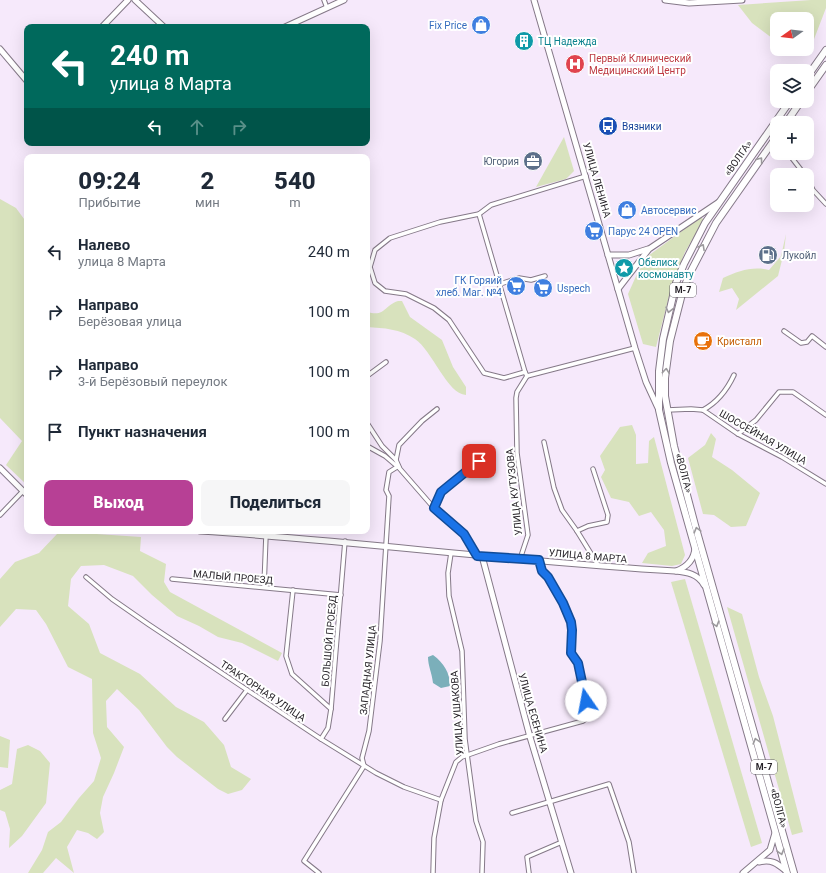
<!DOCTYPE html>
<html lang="ru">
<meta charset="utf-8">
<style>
:root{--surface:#fff;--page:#f6f6f7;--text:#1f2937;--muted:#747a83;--accent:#b74095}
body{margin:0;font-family:Roboto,sans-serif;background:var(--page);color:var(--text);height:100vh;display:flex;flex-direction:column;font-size:15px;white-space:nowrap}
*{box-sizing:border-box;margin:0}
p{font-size:13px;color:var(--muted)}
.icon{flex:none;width:22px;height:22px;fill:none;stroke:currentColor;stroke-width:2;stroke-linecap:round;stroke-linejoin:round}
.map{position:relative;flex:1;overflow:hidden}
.drawer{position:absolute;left:24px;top:154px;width:346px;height:380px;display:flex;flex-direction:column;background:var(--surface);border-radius:8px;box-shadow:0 4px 16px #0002}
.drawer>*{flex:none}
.top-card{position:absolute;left:24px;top:24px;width:346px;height:122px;border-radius:8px;box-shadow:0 4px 16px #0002;background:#00695c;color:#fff;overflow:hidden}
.needle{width:26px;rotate:256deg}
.fabs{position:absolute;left:770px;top:12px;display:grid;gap:8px}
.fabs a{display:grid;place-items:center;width:44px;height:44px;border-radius:8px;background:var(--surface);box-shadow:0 4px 16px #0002;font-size:20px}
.pin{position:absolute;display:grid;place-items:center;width:34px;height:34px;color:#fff;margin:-17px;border-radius:8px;box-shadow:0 2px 6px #0006}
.me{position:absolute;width:44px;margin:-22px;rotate:348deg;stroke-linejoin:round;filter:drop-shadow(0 0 3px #0008)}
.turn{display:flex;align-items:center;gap:14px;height:84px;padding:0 20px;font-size:18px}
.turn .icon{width:52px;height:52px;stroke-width:2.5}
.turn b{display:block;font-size:28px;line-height:34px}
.lanes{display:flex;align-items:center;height:38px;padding:0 20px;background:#0003;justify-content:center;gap:20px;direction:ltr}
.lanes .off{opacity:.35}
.eta{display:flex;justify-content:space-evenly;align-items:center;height:68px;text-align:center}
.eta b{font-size:24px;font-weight:800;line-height:28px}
.cta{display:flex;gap:8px;margin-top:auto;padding:8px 20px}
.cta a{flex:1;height:46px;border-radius:8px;background:var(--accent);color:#fff;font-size:16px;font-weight:800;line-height:46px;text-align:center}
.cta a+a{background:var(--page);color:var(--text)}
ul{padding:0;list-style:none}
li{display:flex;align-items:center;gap:12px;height:60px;padding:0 20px}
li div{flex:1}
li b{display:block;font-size:15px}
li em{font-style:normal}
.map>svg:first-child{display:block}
.green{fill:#d8e2bd}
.water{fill:#7bafba}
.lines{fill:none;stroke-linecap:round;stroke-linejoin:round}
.street-casing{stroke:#857988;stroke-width:5.5}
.secondary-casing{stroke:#857988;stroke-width:7}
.highway-casing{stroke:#857988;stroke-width:8}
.street{stroke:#fff;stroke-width:3.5}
.secondary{stroke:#fff;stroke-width:5}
.highway{stroke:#fff;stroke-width:6}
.oneway{stroke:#9c9a9d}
.route-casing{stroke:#114b97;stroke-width:10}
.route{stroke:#1a73e8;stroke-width:7}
.labels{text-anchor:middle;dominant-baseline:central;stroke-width:4;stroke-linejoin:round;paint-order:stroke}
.shield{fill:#fff;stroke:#656266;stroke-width:1}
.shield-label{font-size:9px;font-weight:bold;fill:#231f25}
.shop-label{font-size:10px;fill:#366cbe;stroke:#fff;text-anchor:start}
.culture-label{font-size:10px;fill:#0d838f;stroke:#fff;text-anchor:start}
.health-label{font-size:10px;fill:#be3a42;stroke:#fff;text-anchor:start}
.transit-label{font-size:10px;fill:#164399;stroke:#fff;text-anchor:start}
.street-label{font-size:10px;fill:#231f25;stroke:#fff}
.service-label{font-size:10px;fill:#4e5e75;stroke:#fff;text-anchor:end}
.food-label{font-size:10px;fill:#c56008;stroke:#fff;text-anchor:start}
</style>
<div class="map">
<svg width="826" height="873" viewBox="0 0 826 873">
<rect width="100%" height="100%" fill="#f6e9fb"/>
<g class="green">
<polygon points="811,0 826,0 826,8 811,47 807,46 807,19 777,19 777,41 776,41 752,23 738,5"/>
<polygon points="564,137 574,171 566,179 536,187"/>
<polygon points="0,199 16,208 27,223 27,485 6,465 22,441 0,418"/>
<polygon points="701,217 704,220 685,252 672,285 656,347 643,344 628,294 637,274 648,256"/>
<path d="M786 234 784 252 778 276 736 310 739 299 732 288 719 292 723 278C739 271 752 266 769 270L781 256Z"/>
<path d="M398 301H402L410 317 442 340 453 367 466 387V395C447 394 432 350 415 339 400 329 384 328 367 327V312C386 317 383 306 398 301Z"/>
<polygon points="632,425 636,435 636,464 648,463 649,441 654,437 685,555 681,564 672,566 642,563 648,553 666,546 664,530 651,512 639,516 629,502 611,498 601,477 605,470 600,456 620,427"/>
<polygon points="711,433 716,439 712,457 732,470 760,493 746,526 731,527 714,515 703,514 688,458 705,445"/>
<polygon points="67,532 141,537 140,551 166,564 164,582 170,592 282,653 278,661 242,643 218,637 199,626 177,616 152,595 133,576 104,565 81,566 71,579 68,606 89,624 100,653 140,674 176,707 204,722 224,745 231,767 251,779 242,790 228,794 218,789 177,757 167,747 139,710 117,689 106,701 107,727 124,747 114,773 103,797 100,813 104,832 97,839 88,833 77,830 67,847 74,873 56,858 43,873 28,873 42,850 48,832 61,822 79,798 94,781 101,758 93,733 92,679 68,667 46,624 36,610 16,609 0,627 0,579 15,562 39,553 57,534"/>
<polygon points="685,579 762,843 751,847 671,582"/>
<polygon points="727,607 742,614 759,677 773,716 803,832 792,835"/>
<polygon points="0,736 10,740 8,768 0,767"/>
<polygon points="28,745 40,751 50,763 46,803 22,836 9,848 10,829 5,812 0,810 0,790 12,784 17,749"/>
</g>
<path class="water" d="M433 655C444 663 450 673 450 686L441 688 433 683C432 673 428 666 428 657Z"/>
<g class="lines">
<defs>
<g id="street">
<polyline points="324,0 327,8"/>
<polyline points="788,153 805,175"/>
<polyline points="586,176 491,205 479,214 440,222 390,238 375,250 370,267 375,283 385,291 406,294 434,308 449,320 484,373 504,378 525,372 527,376 635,348"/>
<polyline points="807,178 813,190 826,204"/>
<polyline points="479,214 525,372"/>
<polyline points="500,284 519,278 531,280 545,276"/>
<polyline points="784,331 801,343 807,342 812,336 826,347"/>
<polyline points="367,376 386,362"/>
<polyline points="667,410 691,409 703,410 738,434 782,457 826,484"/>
<path d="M703 410C718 402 727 390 734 375"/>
<polyline points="367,423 382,446 396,460 400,469 434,508 464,534 477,556"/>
<polyline points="738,434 756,420 779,392 793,392 826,415"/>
<polyline points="544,442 554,488 562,510 577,531"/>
<polyline points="367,446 385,456 399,468"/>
<polyline points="396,460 399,445 422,421 437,409"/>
<polyline points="593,469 608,515 607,522 588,526 577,531 598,565"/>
<polyline points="434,508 441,492 479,461"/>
<polyline points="0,515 23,491"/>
<polyline points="451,553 448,573 449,596 462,651 465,739 476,821 483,842 482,873"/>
<polyline points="520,559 528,535 517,453 516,398 517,392 527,376"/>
<polyline points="86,577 112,599 148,624 321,739 376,773 404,787 441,800"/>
<polyline points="172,579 341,595"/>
<polyline points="264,587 266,535"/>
<polyline points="293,590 286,656 292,674 331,709"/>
<polyline points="225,719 247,690"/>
<polyline points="321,739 328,728 331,709 345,541"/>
<polyline points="512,813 609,784 629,842 634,873"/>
<polyline points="319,873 304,861 364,766 362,758 369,731 380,641 389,496 386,490 389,472 397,467"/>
<polyline points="433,873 434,838 441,800 456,762 462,757 499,744 583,721 589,717 578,663 571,653 572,630 571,621 563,603 549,577 542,571 539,561"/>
<polyline points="529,873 527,857 562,842"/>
</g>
<g id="secondary">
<polyline points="135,0 164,27"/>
<polyline points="534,0 635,348 646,382 658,408"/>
<polyline points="665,0 689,3 742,0"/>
<polyline points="102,27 128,0"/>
<polyline points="285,27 344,0"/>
<polyline points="0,49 27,81"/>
<polyline points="608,255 629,255 648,249"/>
<polyline points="618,289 649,249 719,202"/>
<polyline points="0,468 27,495"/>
<path d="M200 531C359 541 516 562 675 571 687 572 698 574 704 585"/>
<polyline points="482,556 530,737 571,873"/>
<path d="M676 571C687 567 694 560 695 548"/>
<path d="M759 862C771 859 777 863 786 871"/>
<polyline points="743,873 770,850 775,833"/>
</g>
<g id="highway">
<polyline points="807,77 826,50"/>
<polyline points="807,92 826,65"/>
<polyline points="786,123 801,101"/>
<polyline points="777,136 716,223 690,273 683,290 670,341 665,378 665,396 674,446 695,525 794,873"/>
<polyline points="787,873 671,463 659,410 659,371 663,339 676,283 684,264 705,223 790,101"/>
</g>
</defs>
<use href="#street" class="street-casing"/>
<use href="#secondary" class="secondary-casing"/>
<use href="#highway" class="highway-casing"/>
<use href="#street" class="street"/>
<use href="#secondary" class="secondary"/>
<use href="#highway" class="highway"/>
</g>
<defs><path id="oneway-chevron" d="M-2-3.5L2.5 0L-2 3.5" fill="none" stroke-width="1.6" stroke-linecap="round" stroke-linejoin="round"/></defs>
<g class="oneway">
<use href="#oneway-chevron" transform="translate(760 160) rotate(-54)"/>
<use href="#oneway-chevron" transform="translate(702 247) rotate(-61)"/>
<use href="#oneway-chevron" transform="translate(669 310) rotate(103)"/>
<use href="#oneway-chevron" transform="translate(666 371) rotate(-84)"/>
<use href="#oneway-chevron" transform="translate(697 530) rotate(-105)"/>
<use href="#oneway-chevron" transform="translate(716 624) rotate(74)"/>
<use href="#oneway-chevron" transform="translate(756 741) rotate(-106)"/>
<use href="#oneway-chevron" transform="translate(781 852) rotate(74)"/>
</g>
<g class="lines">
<defs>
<polyline id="route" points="479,461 441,492 434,508 464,534 477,556 539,560 542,571 548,577 563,603 571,622 572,630 571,653 578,663 586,701"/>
</defs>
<use href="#route" class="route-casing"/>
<use href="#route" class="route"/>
</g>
<defs>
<symbol id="shop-disc" viewBox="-11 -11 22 22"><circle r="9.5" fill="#3f7fe0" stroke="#fff"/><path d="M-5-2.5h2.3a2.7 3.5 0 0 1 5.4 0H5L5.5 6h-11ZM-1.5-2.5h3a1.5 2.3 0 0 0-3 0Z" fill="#fff"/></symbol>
<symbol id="building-disc" viewBox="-11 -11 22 22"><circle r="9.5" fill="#0f9aa8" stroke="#fff"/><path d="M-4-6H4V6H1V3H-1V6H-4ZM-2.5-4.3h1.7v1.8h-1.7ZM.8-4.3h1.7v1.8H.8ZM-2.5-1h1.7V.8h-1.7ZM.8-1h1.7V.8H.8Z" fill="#fff"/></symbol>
<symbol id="hospital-disc" viewBox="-11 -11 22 22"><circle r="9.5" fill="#e0444e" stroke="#fff"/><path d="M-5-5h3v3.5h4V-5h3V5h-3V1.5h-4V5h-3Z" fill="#fff"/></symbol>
<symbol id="bus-disc" viewBox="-11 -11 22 22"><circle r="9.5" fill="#1a4fb4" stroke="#fff"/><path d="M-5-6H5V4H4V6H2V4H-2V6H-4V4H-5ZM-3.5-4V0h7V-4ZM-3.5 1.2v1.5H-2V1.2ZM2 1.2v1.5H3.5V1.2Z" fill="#fff"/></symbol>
<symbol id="office-disc" viewBox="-11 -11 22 22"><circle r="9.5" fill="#5c6f8a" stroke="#fff"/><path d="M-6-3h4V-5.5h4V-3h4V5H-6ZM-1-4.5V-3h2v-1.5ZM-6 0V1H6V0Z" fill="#fff"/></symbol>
<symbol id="supermarket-disc" viewBox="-11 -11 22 22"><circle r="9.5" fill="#3f7fe0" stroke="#fff"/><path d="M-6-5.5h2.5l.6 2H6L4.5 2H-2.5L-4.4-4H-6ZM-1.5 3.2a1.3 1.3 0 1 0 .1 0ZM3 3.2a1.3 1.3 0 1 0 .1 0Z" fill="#fff"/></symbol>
<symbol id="fuel-disc" viewBox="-11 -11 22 22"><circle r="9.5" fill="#5c6f8a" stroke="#fff"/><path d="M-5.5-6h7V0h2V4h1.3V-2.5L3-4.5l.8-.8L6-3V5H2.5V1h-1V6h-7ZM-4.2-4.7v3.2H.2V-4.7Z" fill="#fff"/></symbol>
<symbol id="sight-disc" viewBox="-11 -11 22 22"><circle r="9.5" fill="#0f9aa8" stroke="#fff"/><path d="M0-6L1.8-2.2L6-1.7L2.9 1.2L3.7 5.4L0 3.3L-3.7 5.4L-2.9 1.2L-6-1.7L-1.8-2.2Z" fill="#fff"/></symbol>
<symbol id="cafe-disc" viewBox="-11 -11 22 22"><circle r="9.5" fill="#e8710a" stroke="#fff"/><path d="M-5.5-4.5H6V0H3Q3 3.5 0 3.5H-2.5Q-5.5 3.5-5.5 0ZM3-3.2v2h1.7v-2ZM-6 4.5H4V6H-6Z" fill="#fff"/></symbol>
</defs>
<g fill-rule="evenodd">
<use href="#shop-disc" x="470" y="14" width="22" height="22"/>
<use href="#building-disc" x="513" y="30" width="22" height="22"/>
<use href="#hospital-disc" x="564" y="53" width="22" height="22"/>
<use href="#bus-disc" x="597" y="115" width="22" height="22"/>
<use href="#office-disc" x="522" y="150" width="22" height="22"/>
<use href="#shop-disc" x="616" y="199" width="22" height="22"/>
<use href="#supermarket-disc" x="583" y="220" width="22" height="22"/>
<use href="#fuel-disc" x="757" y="244" width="22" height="22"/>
<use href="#sight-disc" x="613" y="257" width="22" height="22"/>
<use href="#supermarket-disc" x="505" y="275" width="22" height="22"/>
<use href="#supermarket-disc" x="532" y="277" width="22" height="22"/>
<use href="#cafe-disc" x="692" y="330" width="22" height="22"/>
</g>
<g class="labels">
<g class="shield">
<rect x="670" y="283" width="26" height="14" rx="3"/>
<rect x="751" y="760" width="26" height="14" rx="3"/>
</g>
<g class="shield-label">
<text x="683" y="290">М-7</text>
<text x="764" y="767">М-7</text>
</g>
<g class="shop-label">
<text x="467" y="25" text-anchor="end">Fix Price</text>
<text x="641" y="210">Автосервис</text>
<text x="608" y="231">Парус 24 OPEN</text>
<text x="502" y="280" text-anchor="end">ГК Горяий<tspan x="502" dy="12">хлеб. Маг. №4</tspan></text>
<text x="557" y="288">Uspech</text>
</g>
<g class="culture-label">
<text x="538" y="41">ТЦ Надежда</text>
<text x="638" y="262">Обелиск<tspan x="638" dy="12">космонавту</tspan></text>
</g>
<g class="health-label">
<text x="589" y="58">Первый Клинический<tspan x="589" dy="12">Медицинский Центр</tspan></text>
</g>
<g class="transit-label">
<text x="622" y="126">Вязники</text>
</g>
<g class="street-label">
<text transform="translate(738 158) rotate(-55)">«ВОЛГА»</text>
<text transform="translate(597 180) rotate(74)">УЛИЦА ЛЕНИНА</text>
<text transform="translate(763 437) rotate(30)">ШОССЕЙНАЯ УЛИЦА</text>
<text transform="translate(684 473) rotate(75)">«ВОЛГА»</text>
<text transform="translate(514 492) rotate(-96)">УЛИЦА КУТУЗОВА</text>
<text transform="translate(588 556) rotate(5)">УЛИЦА 8 МАРТА</text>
<text transform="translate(233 577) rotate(5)">МАЛЫЙ ПРОЕЗД</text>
<text transform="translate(329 641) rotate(-85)">БОЛЬШОЙ ПРОЕЗД</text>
<text transform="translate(368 670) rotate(-84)">ЗАПАДНАЯ УЛИЦА</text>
<text transform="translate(263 691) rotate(34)">ТРАКТОРНАЯ УЛИЦА</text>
<text transform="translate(457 713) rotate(-94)">УЛИЦА УШАКОВА</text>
<text transform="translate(533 713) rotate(74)">УЛИЦА ЕСЕНИНА</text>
<text transform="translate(779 808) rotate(75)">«ВОЛГА»</text>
</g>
<g class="service-label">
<text x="519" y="161">Югория</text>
<text x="782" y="255" text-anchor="start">Лукойл</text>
</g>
<g class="food-label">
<text x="717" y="341">Кристалл</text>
</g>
</g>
</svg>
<div class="fabs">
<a><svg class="needle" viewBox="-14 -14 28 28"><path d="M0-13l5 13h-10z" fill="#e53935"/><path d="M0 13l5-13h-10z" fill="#747a83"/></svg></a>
<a><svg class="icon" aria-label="layers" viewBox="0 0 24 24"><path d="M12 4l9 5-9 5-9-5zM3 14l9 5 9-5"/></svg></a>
<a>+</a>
<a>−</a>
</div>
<div class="pin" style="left:479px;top:461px;background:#d93025"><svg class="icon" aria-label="arrive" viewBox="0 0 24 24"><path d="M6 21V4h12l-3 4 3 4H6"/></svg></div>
<svg class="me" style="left:586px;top:701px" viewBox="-20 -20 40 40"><circle r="19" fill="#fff"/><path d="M0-13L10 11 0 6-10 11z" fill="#1a73e8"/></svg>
<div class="top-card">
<div class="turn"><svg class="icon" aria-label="left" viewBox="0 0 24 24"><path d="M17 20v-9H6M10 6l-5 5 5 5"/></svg><div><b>240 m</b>улица 8 Марта</div></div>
<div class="lanes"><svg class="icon" aria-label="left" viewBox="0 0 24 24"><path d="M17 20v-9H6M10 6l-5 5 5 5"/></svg><svg class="icon off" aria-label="ahead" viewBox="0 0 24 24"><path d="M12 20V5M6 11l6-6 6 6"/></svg><svg class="icon off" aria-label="right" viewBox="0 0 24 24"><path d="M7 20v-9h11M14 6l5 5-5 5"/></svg></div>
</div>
<section class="drawer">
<div class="eta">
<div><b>09:24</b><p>Прибытие</p></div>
<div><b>2</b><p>мин</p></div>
<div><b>540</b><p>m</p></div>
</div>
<ul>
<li><svg class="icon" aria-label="left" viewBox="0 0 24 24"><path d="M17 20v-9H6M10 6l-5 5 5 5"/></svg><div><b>Налево</b><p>улица 8 Марта</p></div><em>240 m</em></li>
<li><svg class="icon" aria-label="right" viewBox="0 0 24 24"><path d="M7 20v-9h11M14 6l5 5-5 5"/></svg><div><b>Направо</b><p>Берёзовая улица</p></div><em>100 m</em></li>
<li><svg class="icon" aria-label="right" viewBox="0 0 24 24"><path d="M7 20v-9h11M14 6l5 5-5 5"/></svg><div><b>Направо</b><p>3-й Берёзовый переулок</p></div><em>100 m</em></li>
<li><svg class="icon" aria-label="arrive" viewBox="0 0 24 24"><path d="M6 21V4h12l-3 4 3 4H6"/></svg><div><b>Пункт назначения</b></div><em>100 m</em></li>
</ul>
<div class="cta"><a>Выход</a><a>Поделиться</a></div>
</section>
</div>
